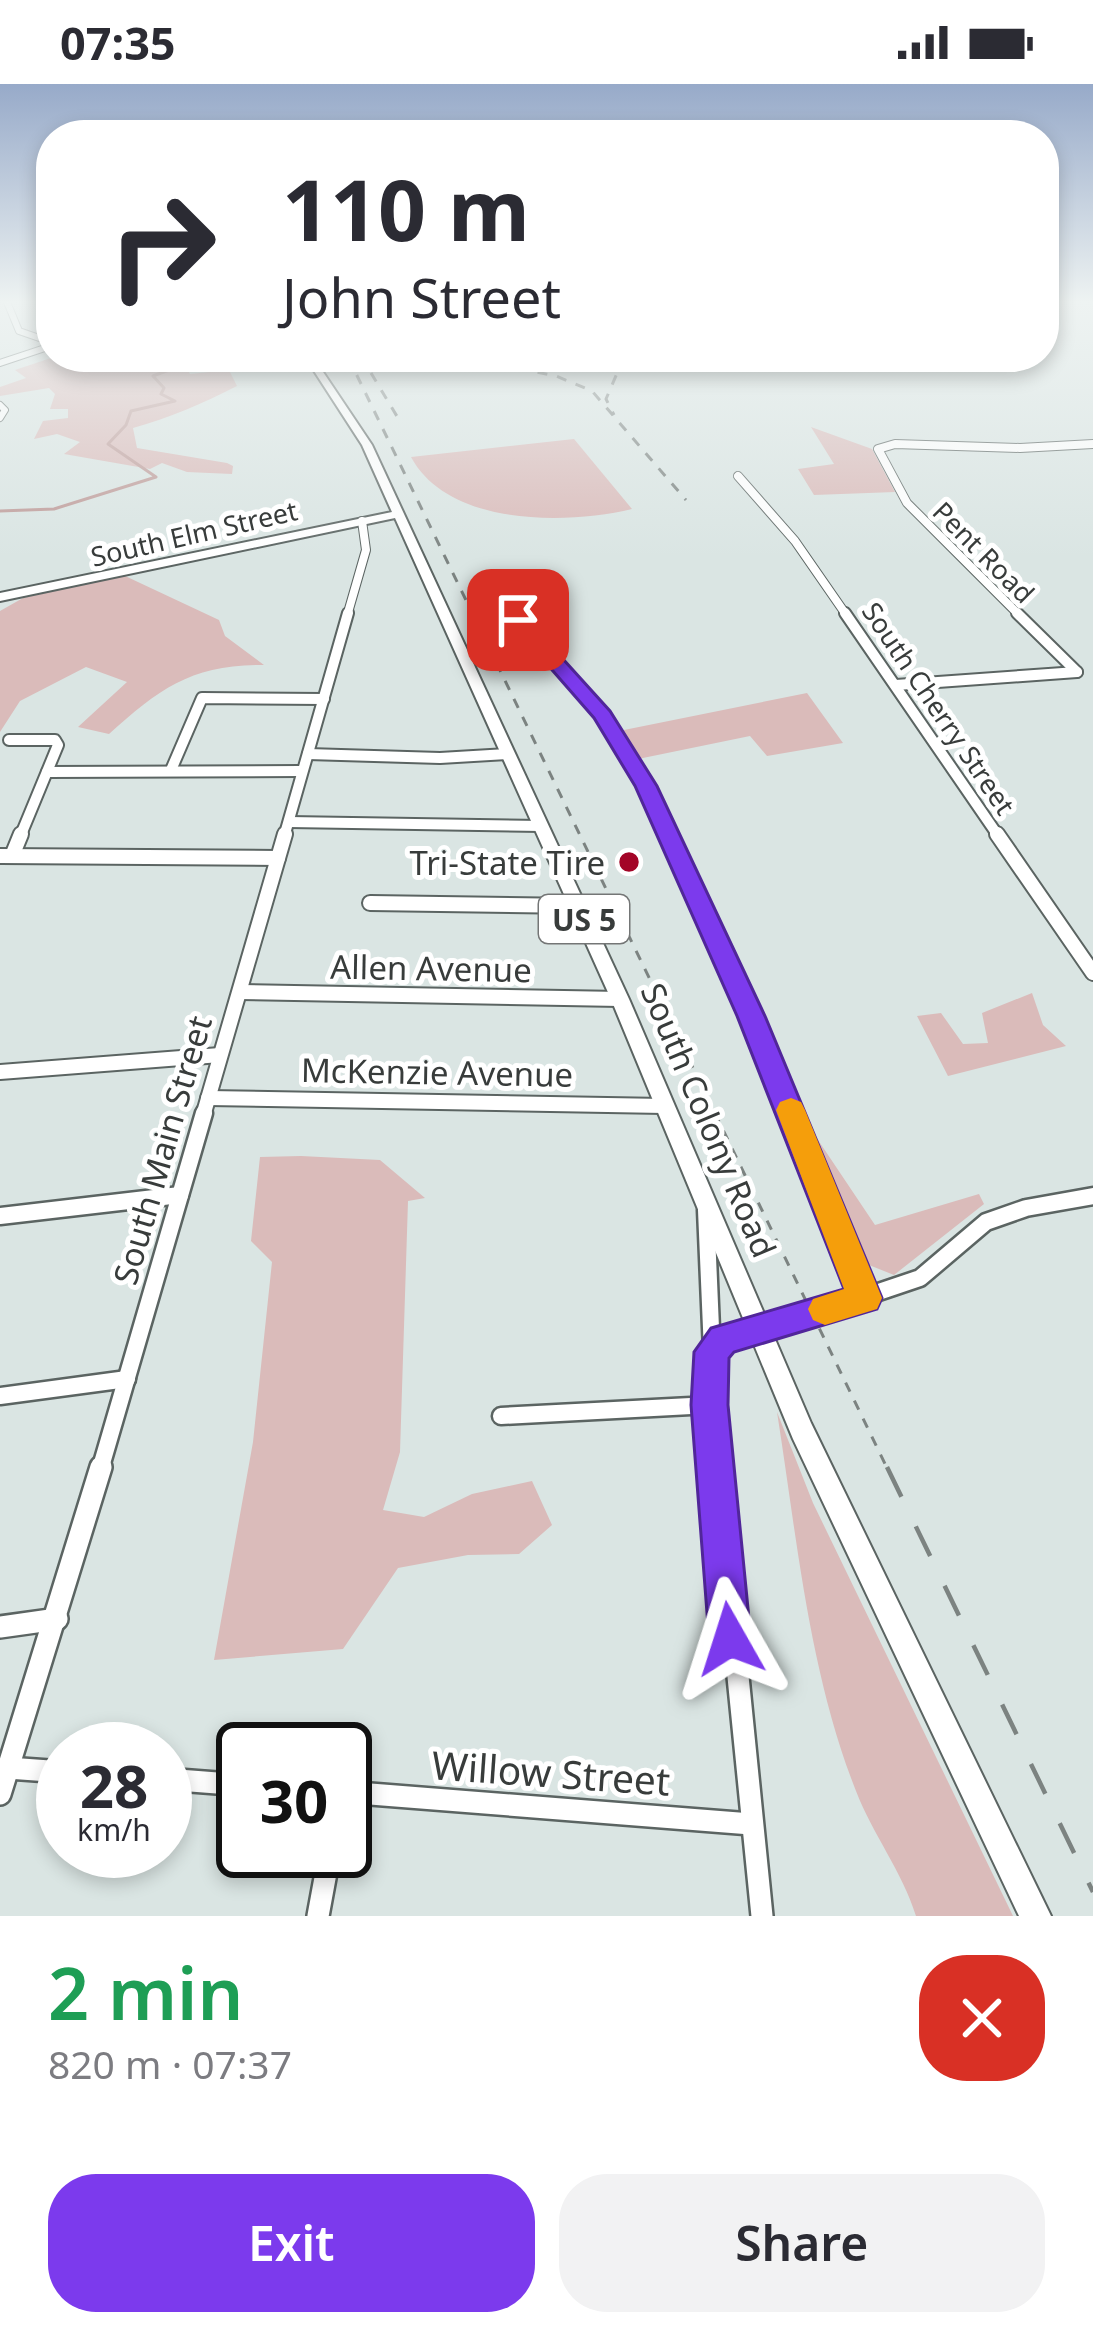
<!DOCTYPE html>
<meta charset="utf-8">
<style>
:root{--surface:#fff;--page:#f2f2f3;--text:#2b2b33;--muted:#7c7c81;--accent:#7c3aed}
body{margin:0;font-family:"Noto Sans",sans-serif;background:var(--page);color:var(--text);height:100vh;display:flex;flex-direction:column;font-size:45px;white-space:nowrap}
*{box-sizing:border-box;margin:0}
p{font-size:39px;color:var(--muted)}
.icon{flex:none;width:66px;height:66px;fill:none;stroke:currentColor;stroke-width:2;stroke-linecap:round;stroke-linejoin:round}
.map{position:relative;height:1832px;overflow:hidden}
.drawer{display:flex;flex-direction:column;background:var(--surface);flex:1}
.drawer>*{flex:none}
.hud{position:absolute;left:36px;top:36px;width:1023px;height:252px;border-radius:48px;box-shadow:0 6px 18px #0003;background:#fff;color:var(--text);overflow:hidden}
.speed{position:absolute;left:36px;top:1638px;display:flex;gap:24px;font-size:60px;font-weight:700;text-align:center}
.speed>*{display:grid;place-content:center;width:156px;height:156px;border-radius:50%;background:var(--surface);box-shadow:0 6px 18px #0003;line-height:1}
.speed small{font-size:30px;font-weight:400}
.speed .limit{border:6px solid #111;border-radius:18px;background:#fff;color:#111}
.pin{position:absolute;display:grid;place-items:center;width:102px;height:102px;color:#fff;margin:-51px;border-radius:24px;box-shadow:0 6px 18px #0006}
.me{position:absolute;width:132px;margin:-66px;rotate:354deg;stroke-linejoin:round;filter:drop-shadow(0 0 9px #0008)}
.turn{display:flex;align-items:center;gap:42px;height:252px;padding:0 48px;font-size:54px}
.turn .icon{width:156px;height:156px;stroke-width:2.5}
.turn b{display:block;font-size:84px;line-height:102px}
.round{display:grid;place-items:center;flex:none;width:126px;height:126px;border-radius:48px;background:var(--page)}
.overview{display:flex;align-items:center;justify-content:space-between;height:204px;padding:0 48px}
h1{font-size:72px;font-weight:600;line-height:90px;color:#1e9e55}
.cta{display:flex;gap:24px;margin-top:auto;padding:24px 48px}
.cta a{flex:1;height:138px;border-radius:48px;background:var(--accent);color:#fff;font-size:48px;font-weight:600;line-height:138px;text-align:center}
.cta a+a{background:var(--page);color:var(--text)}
.status{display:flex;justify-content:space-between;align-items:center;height:84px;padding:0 60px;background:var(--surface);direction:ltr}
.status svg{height:33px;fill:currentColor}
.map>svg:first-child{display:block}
.green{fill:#dabbba}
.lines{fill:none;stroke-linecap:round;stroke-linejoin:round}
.stream{stroke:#bf9c9a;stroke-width:3}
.minor-far5-casing{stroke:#5b6462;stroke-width:8}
.minor-far4-casing{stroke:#5b6462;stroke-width:10}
.minor-far3-casing{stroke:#5b6462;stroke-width:14}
.minor-far2-casing{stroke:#5b6462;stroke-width:18}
.minor-far1-casing{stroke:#5b6462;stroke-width:21}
.minor-casing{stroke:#5b6462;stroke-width:26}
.major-casing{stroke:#5b6462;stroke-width:4}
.minor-far5{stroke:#fff;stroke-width:6}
.minor-far4{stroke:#fff;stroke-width:8}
.minor-far3{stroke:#fff;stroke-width:10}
.minor-far2{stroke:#fff;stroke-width:14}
.minor-far1{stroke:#fff;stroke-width:16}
.minor{stroke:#fff;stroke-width:21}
.major{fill:#fff;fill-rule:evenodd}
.rail-far1{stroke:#7c8381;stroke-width:3;stroke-dasharray:10 10;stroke-linecap:butt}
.rail{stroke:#7c8381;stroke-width:4.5;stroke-dasharray:33 33;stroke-linecap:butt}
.minor-bridge-casing{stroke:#5b6462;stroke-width:21;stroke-linecap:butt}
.minor-bridge{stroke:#fff;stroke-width:16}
.route{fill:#7c3aed;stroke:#51269a;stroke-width:3}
.slow{fill:#f59e0b}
.poi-dot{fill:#a30527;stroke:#fff;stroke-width:4.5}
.labels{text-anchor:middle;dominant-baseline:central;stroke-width:10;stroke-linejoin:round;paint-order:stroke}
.far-street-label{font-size:27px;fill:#383c3b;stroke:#fff}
.shield{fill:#fff;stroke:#747676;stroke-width:3}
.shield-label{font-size:30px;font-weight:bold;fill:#383c3b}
.poi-label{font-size:33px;fill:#383c3b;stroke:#fff;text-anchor:end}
.street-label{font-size:33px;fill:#383c3b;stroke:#fff}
.near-street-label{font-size:39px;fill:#383c3b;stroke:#fff}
</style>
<div class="status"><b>07:35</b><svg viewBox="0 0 49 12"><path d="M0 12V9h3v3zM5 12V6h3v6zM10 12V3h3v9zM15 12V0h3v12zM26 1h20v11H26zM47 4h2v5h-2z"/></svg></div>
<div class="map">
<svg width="1093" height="1832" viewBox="0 0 1093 1832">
<rect width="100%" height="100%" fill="#dae5e3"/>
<g class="green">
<path d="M54 273H180L190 290 229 286 237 302C202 320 169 334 133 344L137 364 227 379 233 382 232 390 187 388 162 379 150 385 64 370 80 358 57 350 34 355 43 337 68 334V325H50L55 310 49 304 0 312V303L26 294 15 286Z"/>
<polygon points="811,343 872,365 895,408 814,411 798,385 834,380"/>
<path d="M574 355 632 425C565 441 448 442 411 373Z"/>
<path d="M123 491 219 536 225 552 264 581C193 580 160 604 109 650L78 643 127 598 86 583 20 617 0 648V527L23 514Z"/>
<polygon points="807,609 843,659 767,672 750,652 638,675 619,647"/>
<polygon points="1032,909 1043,941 1066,962 948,992 917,932 941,929 963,960 988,959 982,929"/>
<polygon points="811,1056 818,1056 875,1141 979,1110 984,1120 894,1191 859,1177"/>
<polygon points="301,1072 380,1076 425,1114 408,1117 400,1368 383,1426 424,1433 472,1410 532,1397 552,1441 519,1470 468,1471 398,1484 343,1565 214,1576 253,1358 272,1178 251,1157 260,1073"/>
<path d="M777 1328 813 1419 1013 1832H916C902 1787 873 1751 856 1707 809 1588 797 1455 777 1328Z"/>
</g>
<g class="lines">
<polyline class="stream" points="0,427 54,425 156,393 108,360 126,341 131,327 175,317 161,310 164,304 153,292 177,283 108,273"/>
<defs>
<g id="minor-far5">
<polyline points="7,218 19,247 51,258"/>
<polyline points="0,279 51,262"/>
<polyline points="0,321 5,326 0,334"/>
</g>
<g id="minor-far4">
<polyline points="738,392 795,457 847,532"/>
<polyline points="505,515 516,532"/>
<polyline points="347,532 366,466 362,437"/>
<polyline points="1020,532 907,419 878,365 895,360 1020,364 1093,360"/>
</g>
<g id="minor-far3">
<polyline points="514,529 603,631 646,702 669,753"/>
<polyline points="845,529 999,753"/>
<polyline points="1017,529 1077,588"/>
<polyline points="896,601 1077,588"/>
<polyline points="9,656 55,656 58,661 20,753"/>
<polyline points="308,670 440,674 507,670"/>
<polyline points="171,686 202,614 324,615"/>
<polyline points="47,688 301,687"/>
<polyline points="289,738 541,742"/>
<polyline points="284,753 348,529"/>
</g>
<g id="minor-far2">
<polyline points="668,750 793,1032"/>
<polyline points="997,750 1093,889"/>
<polyline points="0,772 278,774"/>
<polyline points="12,772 21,750"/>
<polyline points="370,819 578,822"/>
<polyline points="240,908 620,915"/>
<polyline points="0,988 220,971"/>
<polyline points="208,1014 664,1022"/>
<polyline points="203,1032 285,750"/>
</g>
<g id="minor-far1">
<polyline points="792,1029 865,1214"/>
<polyline points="706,1126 717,1386"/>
<polyline points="0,1132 180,1111"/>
<polyline points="843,1220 920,1194 986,1138 1026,1124 1093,1112"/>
<polyline points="712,1268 723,1255 789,1235"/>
<polyline points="0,1312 127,1295"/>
<polyline points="501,1332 710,1321"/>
<polyline points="100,1386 204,1029"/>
</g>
<g id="minor">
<polyline points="717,1383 762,1832"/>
<polyline points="0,1543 57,1535"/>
<polyline points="8,1684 63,1688"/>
<polyline points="165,1695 243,1701"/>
<polyline points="345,1708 751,1740"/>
<polyline points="0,1710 101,1383"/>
<polyline points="318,1832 330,1767"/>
</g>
<polygon id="major" points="305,273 313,273 372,361 629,915 811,1339 1051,1832 1019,1832 793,1355 611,915 395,434 0,517 0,509 392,428 362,361"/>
</defs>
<use href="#minor-far5" class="minor-far5-casing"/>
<use href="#minor-far4" class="minor-far4-casing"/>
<use href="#minor-far3" class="minor-far3-casing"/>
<use href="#minor-far2" class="minor-far2-casing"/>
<use href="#minor-far1" class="minor-far1-casing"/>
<use href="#minor" class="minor-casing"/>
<use href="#major" class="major-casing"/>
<use href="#minor-far5" class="minor-far5"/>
<use href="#minor-far4" class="minor-far4"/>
<use href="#minor-far3" class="minor-far3"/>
<use href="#minor-far2" class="minor-far2"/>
<use href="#minor-far1" class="minor-far1"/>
<use href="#minor" class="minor"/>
<use href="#major" class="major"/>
<g class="rail-far1">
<polyline points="348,273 888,1386"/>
<polyline points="459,273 556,292 592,307 686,416"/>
<polyline points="612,273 618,287 606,315 614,331"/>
<polyline points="371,289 401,339"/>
</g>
<polyline class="rail" points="887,1383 1093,1808"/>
<defs>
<polyline id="minor-bridge" points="789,1235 843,1220"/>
</defs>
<use href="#minor-bridge" class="minor-bridge-casing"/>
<use href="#minor-bridge" class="minor-bridge"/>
</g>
<linearGradient id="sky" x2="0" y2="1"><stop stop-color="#97aac9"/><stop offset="0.46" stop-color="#eef3f2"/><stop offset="1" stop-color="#eef3f2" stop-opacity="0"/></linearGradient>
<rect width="1093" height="474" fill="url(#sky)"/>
<polygon class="route" points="511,532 524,532 610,627 657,702 765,932 882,1214 877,1225 734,1268 729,1274 728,1321 751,1555 745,1570 730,1576 715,1570 709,1555 691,1321 694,1268 711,1244 844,1205 737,932 635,702 594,634 511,539"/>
<polygon class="slow" points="791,1014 801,1018 805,1026 882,1214 877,1225 825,1241 813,1236 808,1225 813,1215 844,1205 776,1026 780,1018"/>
<circle class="poi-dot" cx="629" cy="778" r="12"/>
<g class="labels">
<g class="far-street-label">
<text transform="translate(194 449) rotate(-13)">South Elm Street</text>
<text transform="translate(984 468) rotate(45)">Pent Road</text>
<text transform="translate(939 624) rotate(56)">South Cherry Street</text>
</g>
<rect class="shield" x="539" y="811" width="90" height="48" rx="9"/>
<g class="shield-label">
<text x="584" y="835">US 5</text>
</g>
<g class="poi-label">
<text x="605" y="778">Tri-State Tire</text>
</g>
<g class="street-label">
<text transform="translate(431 884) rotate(1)">Allen Avenue</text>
<text transform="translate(437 988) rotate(1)">McKenzie Avenue</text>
<text transform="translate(709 1036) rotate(67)">South Colony Road</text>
<text transform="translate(162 1066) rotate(-74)">South Main Street</text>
</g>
<g class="near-street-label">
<text transform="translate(551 1688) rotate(4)">Willow Street</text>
</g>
</g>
</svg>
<div class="speed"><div>28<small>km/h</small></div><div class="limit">30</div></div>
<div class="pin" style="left:518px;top:536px;background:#d93025"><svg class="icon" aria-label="arrive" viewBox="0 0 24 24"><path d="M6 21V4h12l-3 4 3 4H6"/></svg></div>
<svg class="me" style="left:730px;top:1555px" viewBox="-20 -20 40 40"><path d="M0-17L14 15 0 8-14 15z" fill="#7c3aed" stroke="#fff" stroke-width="4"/></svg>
<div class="hud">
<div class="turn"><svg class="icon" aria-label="right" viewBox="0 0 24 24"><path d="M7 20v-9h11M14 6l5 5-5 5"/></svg><div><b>110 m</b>John Street</div></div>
</div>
</div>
<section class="drawer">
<div class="overview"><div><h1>2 min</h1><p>820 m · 07:37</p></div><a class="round" style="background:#d93025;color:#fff"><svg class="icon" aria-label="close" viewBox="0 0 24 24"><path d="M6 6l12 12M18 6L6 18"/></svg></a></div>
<div class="cta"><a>Exit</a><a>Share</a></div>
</section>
